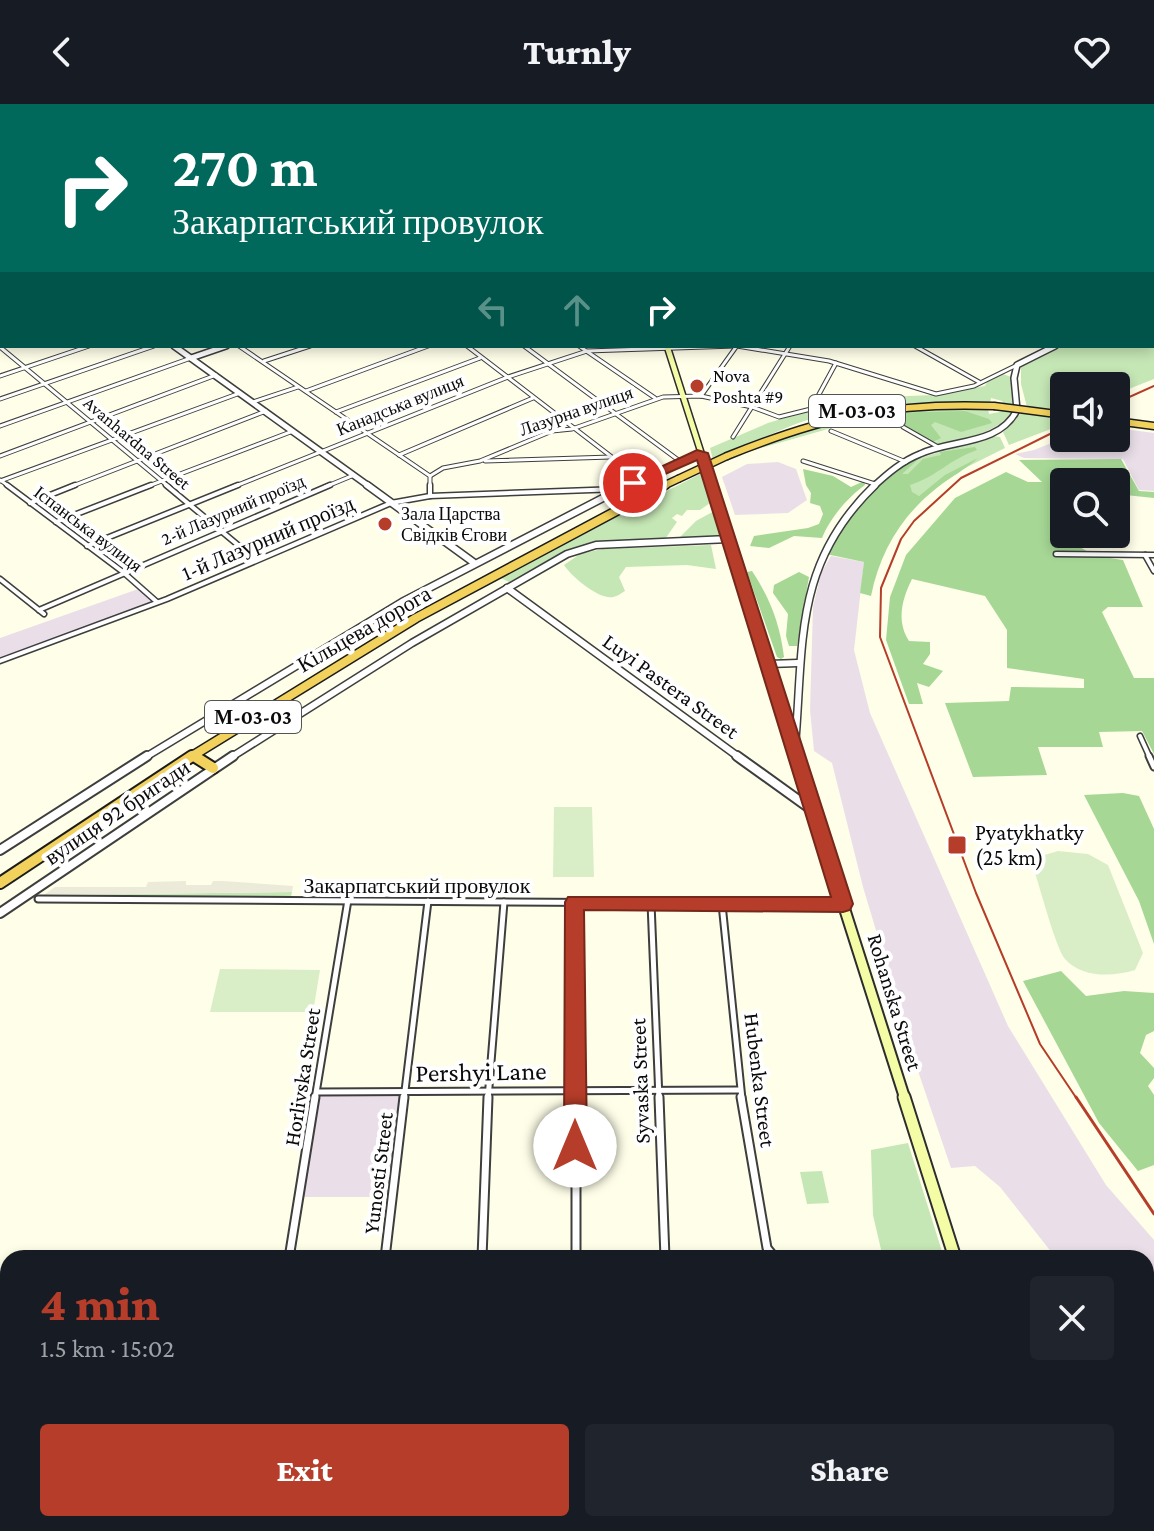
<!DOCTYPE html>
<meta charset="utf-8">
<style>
:root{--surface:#171b24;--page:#20242c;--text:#f1f3f6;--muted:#9ea1a6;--accent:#b53d29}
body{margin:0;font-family:"Crimson Pro",serif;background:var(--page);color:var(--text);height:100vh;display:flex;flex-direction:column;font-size:30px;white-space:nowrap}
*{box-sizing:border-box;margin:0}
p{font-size:26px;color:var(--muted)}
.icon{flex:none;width:44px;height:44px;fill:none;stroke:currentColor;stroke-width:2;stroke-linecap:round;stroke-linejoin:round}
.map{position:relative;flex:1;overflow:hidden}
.drawer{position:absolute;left:0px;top:1146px;width:1154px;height:282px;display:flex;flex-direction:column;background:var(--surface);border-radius:24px 24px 0 0;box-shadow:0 4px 12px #0003}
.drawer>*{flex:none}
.banner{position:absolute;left:0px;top:0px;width:1154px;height:244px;box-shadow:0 4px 12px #0003;background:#00695c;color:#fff;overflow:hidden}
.buttons{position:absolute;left:1050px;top:268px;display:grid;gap:16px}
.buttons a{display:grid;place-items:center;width:80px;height:80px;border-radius:8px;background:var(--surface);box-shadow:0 4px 12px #0003;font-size:40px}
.pin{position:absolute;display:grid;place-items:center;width:68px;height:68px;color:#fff;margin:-34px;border:4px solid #fff;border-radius:50%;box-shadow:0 2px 8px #0007}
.me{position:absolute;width:88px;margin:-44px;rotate:0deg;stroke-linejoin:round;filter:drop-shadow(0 0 6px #0008)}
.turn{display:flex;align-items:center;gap:28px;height:168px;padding:0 40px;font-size:36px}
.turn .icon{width:104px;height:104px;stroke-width:2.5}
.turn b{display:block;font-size:56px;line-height:68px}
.lanes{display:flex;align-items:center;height:76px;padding:0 40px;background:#0003;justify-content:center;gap:40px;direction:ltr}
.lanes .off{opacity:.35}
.round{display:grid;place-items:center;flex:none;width:84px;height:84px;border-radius:8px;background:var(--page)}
.headline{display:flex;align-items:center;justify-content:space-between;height:136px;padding:0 40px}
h1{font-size:48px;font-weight:800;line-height:60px;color:var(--accent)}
.cta{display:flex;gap:16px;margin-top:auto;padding:16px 40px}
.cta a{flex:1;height:92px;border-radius:8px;background:var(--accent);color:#fff;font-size:32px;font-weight:800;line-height:92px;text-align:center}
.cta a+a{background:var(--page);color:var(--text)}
header{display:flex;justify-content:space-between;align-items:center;height:104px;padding:0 40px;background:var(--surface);font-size:36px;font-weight:800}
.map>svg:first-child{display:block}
.industrial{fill:#eadfe9}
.green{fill:#c5e6b5}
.forest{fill:#a6d795}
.pitch{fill:#d9eec7}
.plaza{fill:#ecebda}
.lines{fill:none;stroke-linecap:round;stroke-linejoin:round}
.minor-far3-casing{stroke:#3e3e3e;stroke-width:5}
.minor-far2-casing{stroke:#3e3e3e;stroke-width:7}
.minor-far1-casing{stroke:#3e3e3e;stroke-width:9}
.minor-casing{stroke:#3e3e3e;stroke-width:11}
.tertiary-far4-casing{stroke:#3e3e3e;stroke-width:6}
.tertiary-far3-casing{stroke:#3e3e3e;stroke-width:8}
.tertiary-far2-casing{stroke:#3e3e3e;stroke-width:9}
.tertiary-far1-casing{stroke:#3e3e3e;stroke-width:12}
.tertiary-casing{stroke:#3e3e3e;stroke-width:14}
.secondary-far4-casing{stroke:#2d2d2d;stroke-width:6}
.secondary-far3-casing{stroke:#2d2d2d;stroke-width:8}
.secondary-far2-casing{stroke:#2d2d2d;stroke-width:10}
.secondary-far1-casing{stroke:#2d2d2d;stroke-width:13}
.secondary-casing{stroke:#2d2d2d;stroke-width:15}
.primary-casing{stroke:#1c1c1c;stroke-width:7}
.trunk-far2-casing{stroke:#1c1c1c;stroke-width:9}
.trunk-far1-casing{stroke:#1c1c1c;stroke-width:11}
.trunk-casing{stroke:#1c1c1c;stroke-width:14}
.minor-far3{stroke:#fff;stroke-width:3}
.minor-far2{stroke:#fff;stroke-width:4}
.minor-far1{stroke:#fff;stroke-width:5}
.minor{stroke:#fff;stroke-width:7}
.tertiary-far4{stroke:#fff;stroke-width:4}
.tertiary-far3{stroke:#fff;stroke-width:5}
.tertiary-far2{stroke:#fff;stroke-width:6}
.tertiary-far1{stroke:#fff;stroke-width:8}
.tertiary{stroke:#fff;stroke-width:10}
.secondary-far4{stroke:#f5fca6;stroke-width:4}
.secondary-far3{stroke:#f5fca6;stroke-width:5}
.secondary-far2{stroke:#f5fca6;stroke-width:7}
.secondary-far1{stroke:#f5fca6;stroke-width:9}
.secondary{stroke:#f5fca6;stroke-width:11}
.primary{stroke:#f4ec64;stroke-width:5}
.trunk-far2{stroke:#f2d25d;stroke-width:6}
.trunk-far1{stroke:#f2d25d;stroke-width:8}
.trunk{stroke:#f2d25d;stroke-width:10}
.rail-far1{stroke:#b53d29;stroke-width:2}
.rail{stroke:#b53d29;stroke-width:3}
.trunk-bridge-casing{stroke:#1c1c1c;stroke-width:9;stroke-linecap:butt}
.trunk-bridge{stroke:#f2d25d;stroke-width:6}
.route{fill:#b53d29;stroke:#76281b;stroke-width:2}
.poi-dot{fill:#b53d29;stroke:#fff;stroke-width:3}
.labels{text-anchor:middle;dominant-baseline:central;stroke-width:8;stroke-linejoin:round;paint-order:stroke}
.far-poi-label{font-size:18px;fill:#0b0b0b;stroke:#fff;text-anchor:start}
.far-street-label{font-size:18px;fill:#0b0b0b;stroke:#fff}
.shield{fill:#fff;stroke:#545454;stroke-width:2}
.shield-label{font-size:20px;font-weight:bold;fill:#0b0b0b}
.street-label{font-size:22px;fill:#0b0b0b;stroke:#fff}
.poi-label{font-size:22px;fill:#0b0b0b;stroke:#fff;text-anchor:start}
.near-street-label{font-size:26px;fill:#0b0b0b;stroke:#fff}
</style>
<header><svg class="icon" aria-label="back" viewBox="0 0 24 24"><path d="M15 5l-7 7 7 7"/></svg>Turnly<svg class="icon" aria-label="heart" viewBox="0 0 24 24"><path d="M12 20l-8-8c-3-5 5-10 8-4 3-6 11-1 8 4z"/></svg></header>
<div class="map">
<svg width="1154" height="1427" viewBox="0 0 1154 1427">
<rect width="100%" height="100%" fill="#fefee9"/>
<g class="industrial">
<polygon points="1116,324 1154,329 1154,387 1139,386 1123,355 1024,354 1015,350 1034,346 1064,334 1116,334"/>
<polygon points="778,358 796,365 807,396 788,409 735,411 722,373 747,360"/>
<polygon points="831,452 864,458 854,546 870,609 1008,922 1106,1081 1154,1136 1154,1294 1146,1288 1146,1154 1056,1154 1000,1083 975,1062 951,1064 918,967 863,783 832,659 814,647 810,606 813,503 821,469"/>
<polygon points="141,484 157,498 0,557 0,534"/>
<polygon points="318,988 406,989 392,1093 300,1093"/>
<polygon points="1146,1314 1154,1321 1154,1427 1072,1427 1070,1420 1146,1420"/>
<polygon points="806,1420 984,1420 986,1427 807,1427"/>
</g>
<g class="green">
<polygon points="1154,194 1154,275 1116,290 1116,282 1064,282 1064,320 1009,341 1003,328 1027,303 1021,280 1021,263 1063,242 1152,242"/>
<path d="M1003 270 1011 273 1018 300C1001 330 966 334 935 341L932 340 940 334 884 309 740 350C776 333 831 311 870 307 908 302 950 303 988 305L989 310 1005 307 1006 303 1002 297 991 294 990 301C923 297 856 297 793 321 766 332 739 344 713 356L710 344 768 319 824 302 862 294 933 291 985 282 987 278Z"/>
<polygon points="992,332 1000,333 1005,344 953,370 919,392 880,383 920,354"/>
<polygon points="704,368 713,397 700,406 687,406 682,412 677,410 672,414 677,418 665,435 586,440 511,479 499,473"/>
<polygon points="716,406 723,432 679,434 696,417"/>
<path d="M711 441 716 465 687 461 626 463 619 473 625 487C621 489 618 492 613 493 599 496 571 472 564 461L580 450 602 445Z"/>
<polygon points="292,788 290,797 43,795 49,791"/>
<polygon points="908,1039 944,1154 883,1154 873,1111 871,1046"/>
<polygon points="822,1067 829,1099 807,1100 800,1068"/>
</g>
<g class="forest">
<polygon points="965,307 989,315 992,319 961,328 935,318 931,321 941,334 932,339 884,309"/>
<path d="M975 343 977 346C948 356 938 372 910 381L912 388 919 392 945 371 978 354C966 365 951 373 938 383 902 411 880 447 871 492L860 489 864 458 826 450C844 418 885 360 923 351L902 370H908L923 355 941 351 940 348Z"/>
<path d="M1121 355 1139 387 1154 388V394L1116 390V378H1064V398L1053 400 1064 420V430H1069C1080 450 1102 453 1123 456L1143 503H1108L1102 508 1134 574H1154V650L1142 627 1099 628 1103 643H1038L1047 671 973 673 945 599 1009 597 1011 583 1084 584V575L1007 564V526L985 492 912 475C902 495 896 517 909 537L930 538V550L923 560 943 567 929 583 917 579 923 600H909L886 536 890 493 906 451 955 394 1006 368 1028 378H1042L1019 356Z"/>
<path d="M803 365 833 372 851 383 864 377 865 381C848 393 830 414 822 434L794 432 769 444 750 442 754 432 808 424 819 420 823 410 820 402 810 399 811 389 806 381Z"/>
<path d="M752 467C770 494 780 520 784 553L781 555 777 553 747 468Z"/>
<polygon points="799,468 809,473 797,542 789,542 786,532 788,510 773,489 774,481"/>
<polygon points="1123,689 1139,692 1154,725 1154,840 1139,797 1084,691"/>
<polygon points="1061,867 1086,892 1124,887 1154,889 1154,927 1146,931 1140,949 1154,964 1154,974 1148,982 1154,991 1154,1061 1138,1067 1099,1019 1023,877"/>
</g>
<g class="pitch">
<polygon points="554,703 592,703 594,773 553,773"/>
<path d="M1058 747 1088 750 1108 761 1143 849 1135 866C1112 873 1082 874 1065 855 1056 845 1040 783 1034 766L1041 752Z"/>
<polygon points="220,865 320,866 313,908 210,908"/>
</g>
<polygon class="plaza" points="186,777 186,781 211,781 213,777 223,777 293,782 292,788 49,791 38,795 55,783 146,783 148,778"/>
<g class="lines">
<defs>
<g id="minor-far3">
<polyline points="401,2 424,0"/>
<polyline points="239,242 430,372 430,383"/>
<polyline points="467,242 617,357 633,379"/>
<polyline points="524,242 681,358"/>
<polyline points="579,242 655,294"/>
<polyline points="737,242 829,257 936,290 974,282 1017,261"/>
<polyline points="915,242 979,278"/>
<polyline points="0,243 169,383"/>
<polyline points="264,257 310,242"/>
<polyline points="0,272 89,242"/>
<polyline points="306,287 428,242"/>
<polyline points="701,292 736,243"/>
<polyline points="0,295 154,242"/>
<polyline points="253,298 298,283"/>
<polyline points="336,308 480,254"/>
<polyline points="0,322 191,254"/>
<polyline points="903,323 938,343"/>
<polyline points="831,327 906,358"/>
<polyline points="733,333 790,242"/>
<polyline points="399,351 533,294"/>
<polyline points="0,352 216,271"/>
<polyline points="485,357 611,353"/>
<polyline points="803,357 875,380"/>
<polyline points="430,372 443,364 480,357 552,327 572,325 663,293 701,292 752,303 779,313 811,305 836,259"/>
<polyline points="0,376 10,383"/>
<polyline points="0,377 240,289"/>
<polyline points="70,383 266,307"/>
<polyline points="146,383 293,327"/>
<polyline points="233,383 508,273 587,247 735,242"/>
<polyline points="325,383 354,371"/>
</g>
<g id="minor-far2">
<polyline points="7,381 123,468 157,498"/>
<polyline points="166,381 256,456"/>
<polyline points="430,381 430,392"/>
<polyline points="30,399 75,381"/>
<polyline points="56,418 151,381"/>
<polyline points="87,442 238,381"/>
<polyline points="1056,450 1154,451"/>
<polyline points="1145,451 1154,467"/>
<polyline points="0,475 44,510"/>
<polyline points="39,506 330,381"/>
<polyline points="0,557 167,495 391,399 430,392 619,385"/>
<polyline points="1140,632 1150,654"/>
</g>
<g id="minor-far1">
<polyline points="1149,652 1154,663"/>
<polyline points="38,795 842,800"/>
<polyline points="575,798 576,995"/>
<polyline points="651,799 659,995"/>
<polyline points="722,800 742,995"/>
<polyline points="318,988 740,986"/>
<polyline points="315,995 348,796"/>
<polyline points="404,995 428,797"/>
<polyline points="488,995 504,798"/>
</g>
<g id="minor">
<polyline points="576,993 576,1154"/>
<polyline points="659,993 665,1154"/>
<polyline points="741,993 767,1144 775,1154"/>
<polyline points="289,1154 315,993"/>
<polyline points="385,1154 404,993"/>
<polyline points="482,1154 488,993"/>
<polyline points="1146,1302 1154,1309"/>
<polyline points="469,1420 469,1427"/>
<polyline points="579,1420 579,1427"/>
<polyline points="680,1420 680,1427"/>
<polyline points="785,1420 786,1427"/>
<polyline points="252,1427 253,1420"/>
<polyline points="356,1427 357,1420"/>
</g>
<g id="tertiary-far4">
<polyline points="1116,0 1123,2"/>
<polyline points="830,2 921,0"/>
<polyline points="1152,134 1154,137"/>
</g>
<g id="tertiary-far3">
<polyline points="174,242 370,383"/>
<polyline points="191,254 226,242"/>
<polyline points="624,383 701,349"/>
<path d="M873 383C887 370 902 357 920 350 951 335 999 342 1017 306L1014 274 1017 261 1055 242"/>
</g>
<g id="tertiary-far2">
<polyline points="367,381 473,458"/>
<polyline points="507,484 740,654"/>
<polyline points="769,560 798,559"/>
<path d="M795 642C804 539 793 460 875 381"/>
<polyline points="144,654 402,498 628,381"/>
<polyline points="230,654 412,539 567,450 596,441 729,435"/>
</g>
<g id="tertiary-far1">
<polyline points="737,652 815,708"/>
<polyline points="0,746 147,652"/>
<polyline points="0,809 233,652"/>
</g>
<polyline id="tertiary" points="0,1229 8,1229"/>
<polyline id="secondary-far4" points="1073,0 1077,2"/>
<polyline id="secondary-far3" points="667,242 712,383"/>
<polyline id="secondary-far2" points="711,381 797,654"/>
<polyline id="secondary-far1" points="796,652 905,995"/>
<g id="secondary">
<polyline points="904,993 955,1154"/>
<polyline points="1039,1420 1042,1427"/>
</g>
<polyline id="primary" points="984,0 990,2"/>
<g id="trunk-far2">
<polyline points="1116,317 1154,322"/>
<path d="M727 352C823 313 890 298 994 302"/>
<polyline points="661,383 678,375"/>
</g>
<g id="trunk-far1">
<polyline points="193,651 197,654"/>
<polyline points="189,654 416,514 665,381"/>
</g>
<g id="trunk">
<polyline points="194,652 213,664"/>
<polyline points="0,779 192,652"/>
</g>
</defs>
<use href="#minor-far3" class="minor-far3-casing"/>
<use href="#minor-far2" class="minor-far2-casing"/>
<use href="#minor-far1" class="minor-far1-casing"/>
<use href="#minor" class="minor-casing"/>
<use href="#tertiary-far4" class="tertiary-far4-casing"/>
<use href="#tertiary-far3" class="tertiary-far3-casing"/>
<use href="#tertiary-far2" class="tertiary-far2-casing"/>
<use href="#tertiary-far1" class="tertiary-far1-casing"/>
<use href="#tertiary" class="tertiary-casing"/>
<use href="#secondary-far4" class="secondary-far4-casing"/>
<use href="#secondary-far3" class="secondary-far3-casing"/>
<use href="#secondary-far2" class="secondary-far2-casing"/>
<use href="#secondary-far1" class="secondary-far1-casing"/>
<use href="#secondary" class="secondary-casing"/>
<use href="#primary" class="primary-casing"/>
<use href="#trunk-far2" class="trunk-far2-casing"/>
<use href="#trunk-far1" class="trunk-far1-casing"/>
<use href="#trunk" class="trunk-casing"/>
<use href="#minor-far3" class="minor-far3"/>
<use href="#minor-far2" class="minor-far2"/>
<use href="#minor-far1" class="minor-far1"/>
<use href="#minor" class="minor"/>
<use href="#tertiary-far4" class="tertiary-far4"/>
<use href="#tertiary-far3" class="tertiary-far3"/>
<use href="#tertiary-far2" class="tertiary-far2"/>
<use href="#tertiary-far1" class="tertiary-far1"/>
<use href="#tertiary" class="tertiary"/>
<use href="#secondary-far4" class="secondary-far4"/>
<use href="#secondary-far3" class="secondary-far3"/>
<use href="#secondary-far2" class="secondary-far2"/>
<use href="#secondary-far1" class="secondary-far1"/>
<use href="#secondary" class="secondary"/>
<use href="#primary" class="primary"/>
<use href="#trunk-far2" class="trunk-far2"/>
<use href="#trunk-far1" class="trunk-far1"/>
<use href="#trunk" class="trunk"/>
<g class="rail-far1">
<polyline points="1064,0 1068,2"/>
<polyline points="1116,299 1154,282"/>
<polyline points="1064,323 961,374 914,417 901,435 881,484 880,533 976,789 1040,940 1077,995"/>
</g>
<polyline class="rail" points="1076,993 1154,1110"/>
<defs>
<g id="trunk-bridge">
<polyline points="994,302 1064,311"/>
<polyline points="678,375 727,352"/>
</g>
</defs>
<use href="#trunk-bridge" class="trunk-bridge-casing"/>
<use href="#trunk-bridge" class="trunk-bridge"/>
</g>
<polygon class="route" points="697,346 708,349 853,800 850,806 843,808 584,806 587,1042 583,1050 575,1053 567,1050 564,1042 565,798 568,793 831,793 697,356 638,382 626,379"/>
<g class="poi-dot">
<circle cx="697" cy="282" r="8"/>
<circle cx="385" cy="420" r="8"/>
<rect x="947" y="731" width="20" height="20" rx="4"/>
</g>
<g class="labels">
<g class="far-poi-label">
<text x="713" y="272">Nova<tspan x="713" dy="21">Poshta #9</tspan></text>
<text x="401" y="410">Зала Царства<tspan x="401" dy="21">Свідків Єгови</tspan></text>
</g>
<g class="far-street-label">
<text transform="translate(400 301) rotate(-22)">Канадська вулиця</text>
<text transform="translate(576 307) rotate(-19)">Лазурна вулиця</text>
<text transform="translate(137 339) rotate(40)">Avanhardna Street</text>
<text transform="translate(233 406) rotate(-23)">2-й Лазурний проїзд</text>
<text transform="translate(88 425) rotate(37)">Іспанська вулиця</text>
</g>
<g class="shield">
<rect x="809" y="291" width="96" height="32" rx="6"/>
<rect x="205" y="597" width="96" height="32" rx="6"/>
</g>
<g class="shield-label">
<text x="857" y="307">М-03-03</text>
<text x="253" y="613">М-03-03</text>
</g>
<g class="street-label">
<text transform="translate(268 434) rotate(-23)">1-й Лазурний проїзд</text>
<text transform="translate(364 525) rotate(-30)">Кільцева дорога</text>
<text transform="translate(671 582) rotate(36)">Luyi Pastera Street</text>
<text transform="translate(117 708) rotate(-34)">вулиця 92 бригади</text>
<text x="417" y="781">Закарпатський провулок</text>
<text transform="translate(895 898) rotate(73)">Rohanska Street</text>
<text transform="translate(302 973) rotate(-81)">Horlivska Street</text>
<text transform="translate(760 976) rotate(83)">Hubenka Street</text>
<text transform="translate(640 977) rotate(-92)">Syvaska Street</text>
<text transform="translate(378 1069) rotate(-83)">Yunosti Street</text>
</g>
<g class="poi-label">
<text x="975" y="728">Pyatykhatky<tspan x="975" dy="25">(25 km)</tspan></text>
</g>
<g class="near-street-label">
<text transform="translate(481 968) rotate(-1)">Pershyi Lane</text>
</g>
</g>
</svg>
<div class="buttons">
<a><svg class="icon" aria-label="sound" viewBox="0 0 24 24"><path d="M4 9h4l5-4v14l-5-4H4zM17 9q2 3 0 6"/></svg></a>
<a><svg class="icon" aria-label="search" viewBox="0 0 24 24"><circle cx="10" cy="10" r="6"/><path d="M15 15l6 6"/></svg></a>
</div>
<div class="pin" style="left:633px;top:379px;background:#d93025"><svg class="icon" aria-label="arrive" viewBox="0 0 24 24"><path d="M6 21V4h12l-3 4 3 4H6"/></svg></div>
<svg class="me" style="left:575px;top:1042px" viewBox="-20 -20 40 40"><circle r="19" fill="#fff"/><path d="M0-13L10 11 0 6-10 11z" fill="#b53d29"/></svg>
<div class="banner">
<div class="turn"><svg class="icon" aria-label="right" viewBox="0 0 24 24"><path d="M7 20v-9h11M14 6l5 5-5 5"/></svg><div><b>270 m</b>Закарпатський провулок</div></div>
<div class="lanes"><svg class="icon off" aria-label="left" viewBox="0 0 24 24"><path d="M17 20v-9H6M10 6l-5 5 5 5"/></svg><svg class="icon off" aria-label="ahead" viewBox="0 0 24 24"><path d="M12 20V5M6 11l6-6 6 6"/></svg><svg class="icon" aria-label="right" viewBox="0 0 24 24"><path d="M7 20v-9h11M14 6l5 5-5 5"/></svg></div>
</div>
<section class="drawer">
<div class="headline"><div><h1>4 min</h1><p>1.5 km · 15:02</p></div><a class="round"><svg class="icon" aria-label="close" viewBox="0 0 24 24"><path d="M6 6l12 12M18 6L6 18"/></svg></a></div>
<div class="cta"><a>Exit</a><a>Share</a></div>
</section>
</div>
